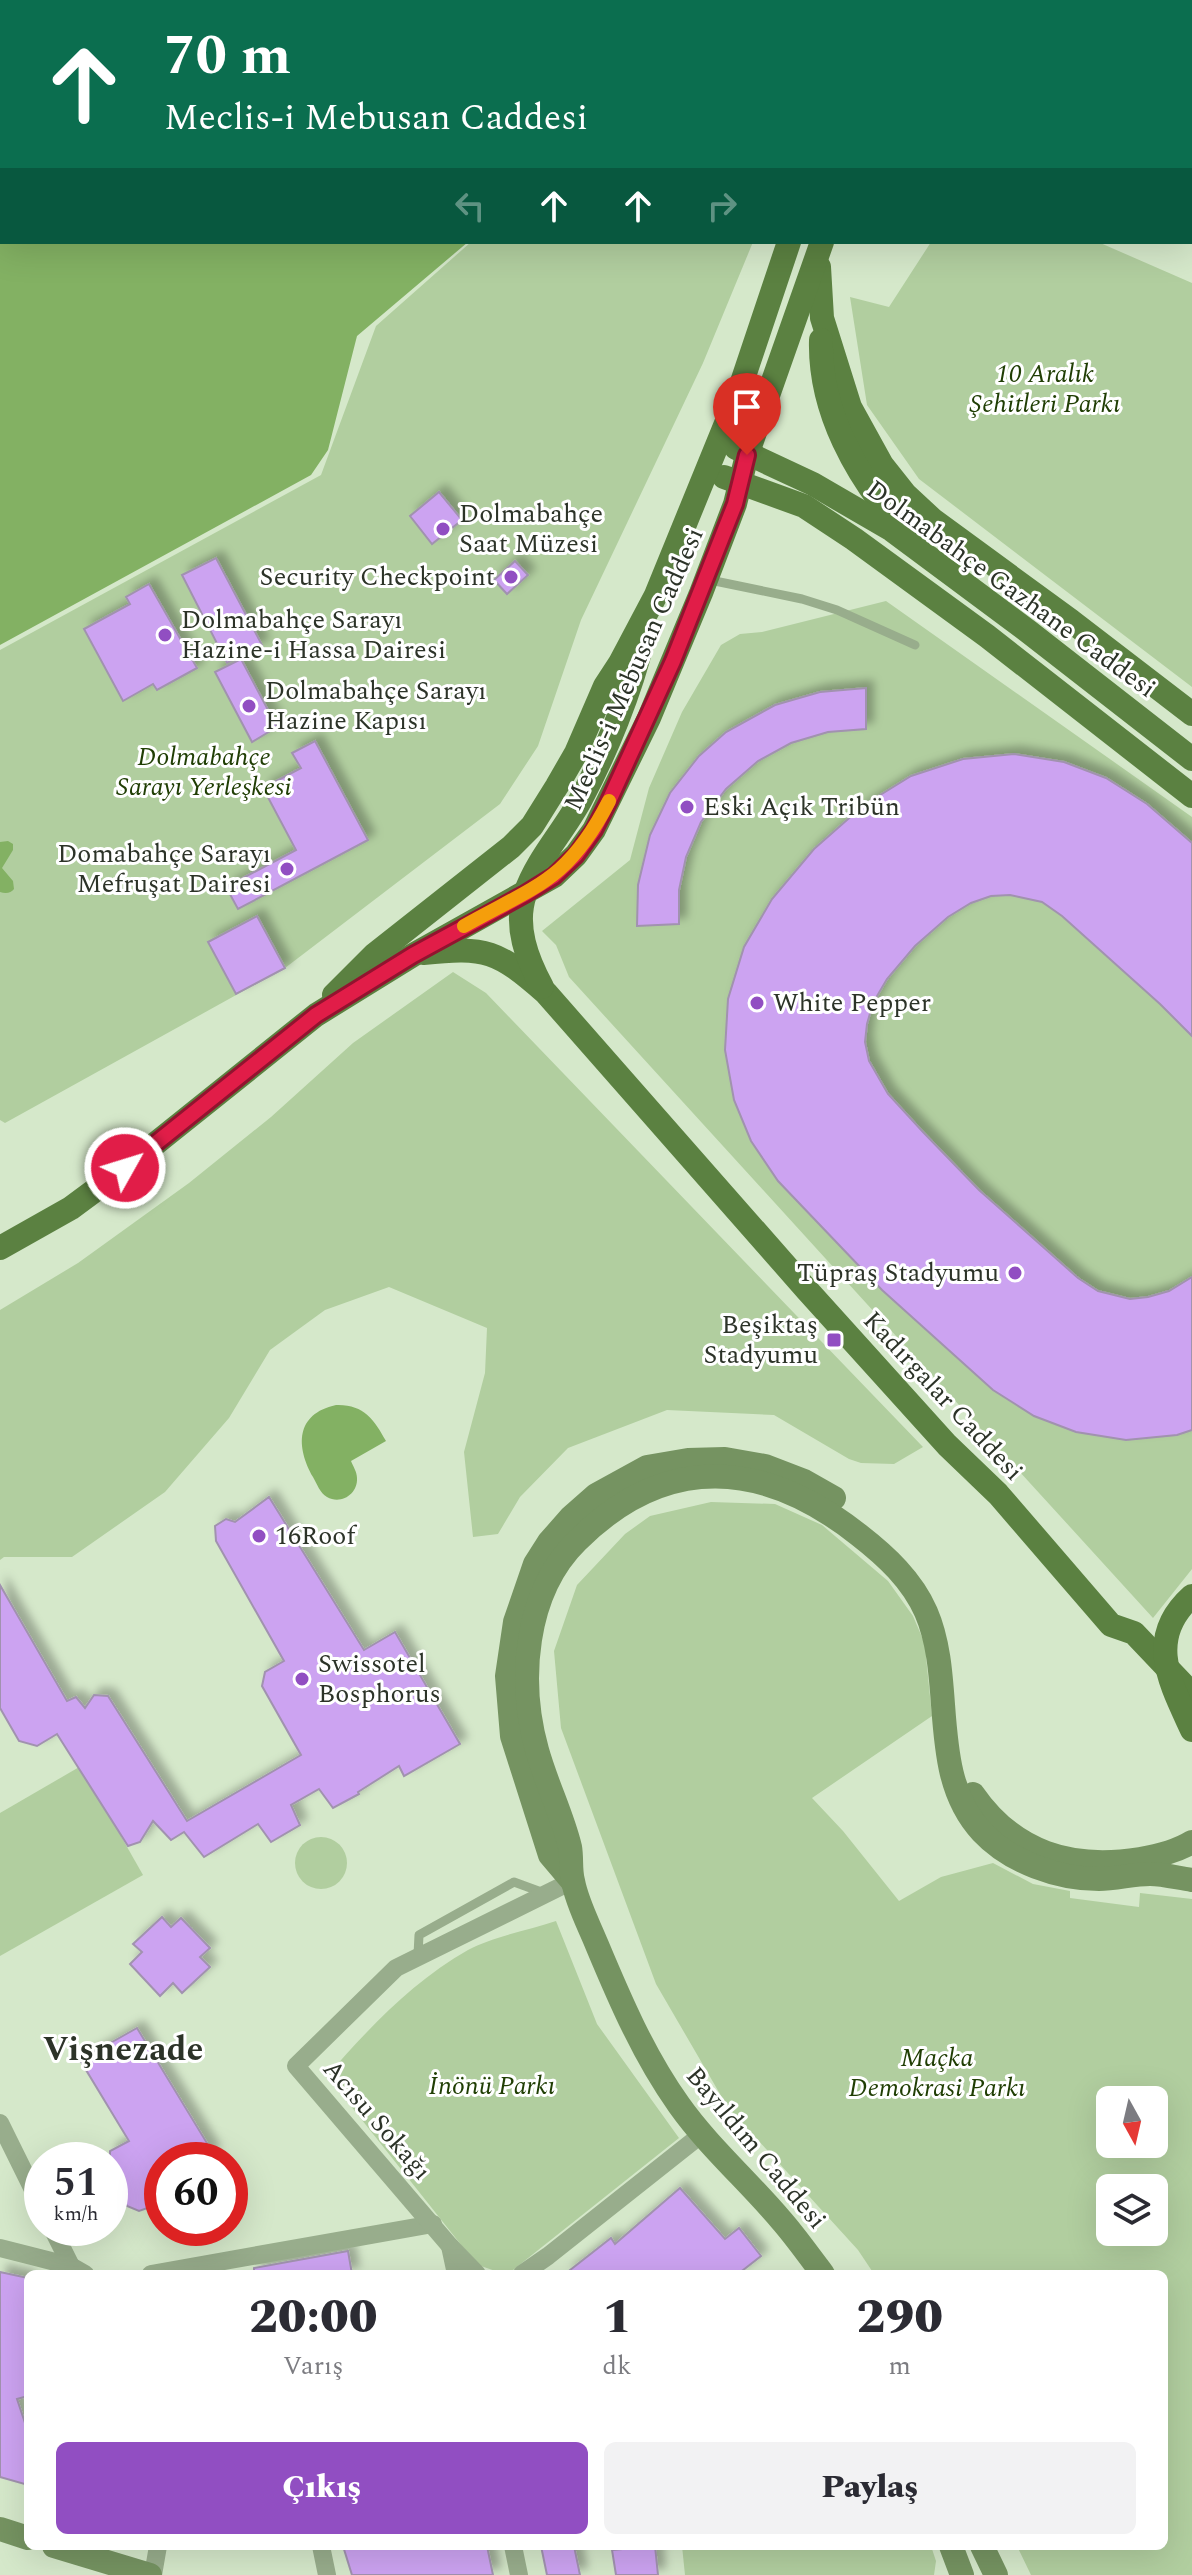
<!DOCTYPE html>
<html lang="tr">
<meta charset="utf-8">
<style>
:root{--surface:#fff;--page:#f2f2f3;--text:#2b2b33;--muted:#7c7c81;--accent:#914ec2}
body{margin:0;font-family:Spectral,serif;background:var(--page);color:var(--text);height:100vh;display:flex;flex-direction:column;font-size:30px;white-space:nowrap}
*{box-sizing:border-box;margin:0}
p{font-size:26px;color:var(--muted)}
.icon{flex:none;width:44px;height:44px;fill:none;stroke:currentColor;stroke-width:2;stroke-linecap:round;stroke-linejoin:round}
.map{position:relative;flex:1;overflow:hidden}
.sheet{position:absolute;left:24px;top:2270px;width:1144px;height:280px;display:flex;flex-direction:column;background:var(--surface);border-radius:12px;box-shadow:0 8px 32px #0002}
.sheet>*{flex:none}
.hud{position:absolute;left:0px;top:0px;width:1192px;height:244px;box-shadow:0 8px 32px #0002;background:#0b6e4f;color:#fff;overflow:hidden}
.needle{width:52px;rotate:172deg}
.buttons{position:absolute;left:1096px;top:2086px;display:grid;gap:16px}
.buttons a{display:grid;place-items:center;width:72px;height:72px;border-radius:12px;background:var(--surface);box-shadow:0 8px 32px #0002;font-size:40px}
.speed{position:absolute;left:24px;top:2142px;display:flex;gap:16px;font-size:40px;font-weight:700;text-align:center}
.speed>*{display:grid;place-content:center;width:104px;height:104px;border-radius:50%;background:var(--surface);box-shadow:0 8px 32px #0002;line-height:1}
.speed small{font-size:20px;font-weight:400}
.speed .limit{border:12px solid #d22;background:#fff;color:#111}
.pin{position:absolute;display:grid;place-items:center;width:68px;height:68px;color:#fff;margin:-82px -34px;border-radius:50% 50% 50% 0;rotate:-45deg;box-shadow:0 0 8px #0007}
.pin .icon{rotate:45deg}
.me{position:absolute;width:88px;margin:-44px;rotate:51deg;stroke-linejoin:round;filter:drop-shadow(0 0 6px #0008)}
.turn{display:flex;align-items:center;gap:28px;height:168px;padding:0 32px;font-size:36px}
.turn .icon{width:104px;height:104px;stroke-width:2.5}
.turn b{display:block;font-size:56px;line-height:68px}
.lanes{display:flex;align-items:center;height:76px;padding:0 32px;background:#0003;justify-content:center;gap:40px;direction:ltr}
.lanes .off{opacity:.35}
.eta{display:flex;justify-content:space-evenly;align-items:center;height:136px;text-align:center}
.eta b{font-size:48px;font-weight:800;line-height:56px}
.button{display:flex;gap:16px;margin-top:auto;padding:16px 32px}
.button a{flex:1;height:92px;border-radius:12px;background:var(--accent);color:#fff;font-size:32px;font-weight:800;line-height:92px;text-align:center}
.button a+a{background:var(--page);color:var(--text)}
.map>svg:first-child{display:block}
.green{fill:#b1ce9f;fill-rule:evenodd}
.water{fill:#83b163}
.building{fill:#cca3f1;stroke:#a192af;stroke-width:2;filter:url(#shadow)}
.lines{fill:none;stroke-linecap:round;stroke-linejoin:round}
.lane{stroke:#98ad8c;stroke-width:9}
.street{stroke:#98ad8c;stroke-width:18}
.secondary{stroke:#759361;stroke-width:24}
.primary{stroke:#5b8141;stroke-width:24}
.route-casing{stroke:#92132f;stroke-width:20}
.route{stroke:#e11d48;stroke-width:14}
.slow{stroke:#f59e0b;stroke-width:14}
.poi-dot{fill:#914ec2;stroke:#fff;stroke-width:3}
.labels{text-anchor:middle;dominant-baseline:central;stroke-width:6;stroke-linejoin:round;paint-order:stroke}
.park-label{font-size:26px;font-style:italic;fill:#203e04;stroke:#fff}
.poi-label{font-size:26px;fill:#2c3328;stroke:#fff;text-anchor:start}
.street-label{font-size:26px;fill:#2c3328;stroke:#fff}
.district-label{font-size:34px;font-weight:bold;fill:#2c3328;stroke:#fff}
</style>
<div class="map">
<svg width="1192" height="2575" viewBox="0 0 1192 2575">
<defs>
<filter id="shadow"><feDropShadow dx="7" dy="-7" stdDeviation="4" flood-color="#0004"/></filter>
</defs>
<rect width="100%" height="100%" fill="#d5e8ca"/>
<g class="green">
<polygon points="471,242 753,242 703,363 581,620 538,746 500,804 285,968 5,1123 0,1120 0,650 321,475 376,326"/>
<polygon points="931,242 1098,242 1192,283 1192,687 919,479 867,405 850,297 889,307"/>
<polygon points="886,601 1192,817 1192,1569 1153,1618 569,977 556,945 542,931 630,860 649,788 682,712 721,645 740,634 762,632"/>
<polygon points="453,972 486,993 923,1447 894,1464 861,1463 849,1459 774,1415 667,1410 568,1448 520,1497 498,1534 473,1537 464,1452 485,1373 487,1328 389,1287 325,1310 270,1350 229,1418 165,1492 72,1557 4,1557 0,1560 0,1310 78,1263 189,1183 271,1117 353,1043"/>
<path d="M711 1502 775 1504 822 1525 888 1581 913 1616 928 1651 926 1657 932 1716 812 1798 843 1831 899 1901 941 1877 993 1863 1033 1884 1070 1891V1898L1139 1907 1140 1893 1192 1899V2575H1031L1017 2546H1164V2274H874L858 2250 727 2106 656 1984 561 1728 554 1651 577 1585 625 1534 650 1516ZM1110 2100H1154V2144H1110ZM1110 2188H1154V2232H1110Z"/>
<polygon points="81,1766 143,1875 0,1956 0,1813"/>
<circle cx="321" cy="1863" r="26"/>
<path d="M556 1921 597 2024 679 2138 508 2274H504L481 2266 462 2246 327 2076C368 2029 413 1981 468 1950 492 1937 529 1930 556 1921Z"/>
<polygon points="682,2546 931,2546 936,2561 934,2575 685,2575"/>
</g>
<g class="water">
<polygon points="0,0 690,0 2,2 2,242 468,242 357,336 328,450 311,475 0,645"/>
<path d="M8 841 13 844V850L2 868 13 881 14 889C11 893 6 894 0 892V842Z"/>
<path d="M336 1405C363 1404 374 1419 386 1441L351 1461C353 1466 357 1472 357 1478 358 1494 341 1505 327 1497 320 1493 317 1484 313 1477 296 1447 295 1414 336 1405Z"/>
</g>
<g class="building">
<polygon points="439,492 462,520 432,544 410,516"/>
<polygon points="216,558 262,645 227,663 182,575"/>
<polygon points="515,561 528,575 507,594 494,580"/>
<polygon points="149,584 197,668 157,690 153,684 123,701 84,629 130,604 126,597"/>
<polygon points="241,659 277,727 252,742 215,672"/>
<polygon points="866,688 866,729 828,732 791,743 758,761 726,789 701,822 686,857 679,890 679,924 637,926 638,885 650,835 670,793 699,756 726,732 775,705 820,692"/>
<polygon points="315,741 368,840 238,909 226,887 296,850 263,788 301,768 292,753"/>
<polygon points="1014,754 1064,762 1106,778 1147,804 1192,843 1192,1036 1160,1004 1062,916 1042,902 1010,895 991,896 971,903 948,917 915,946 887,979 873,1003 867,1024 865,1042 869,1061 888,1094 923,1132 979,1190 1078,1278 1098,1291 1130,1299 1148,1297 1169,1291 1192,1277 1192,1430 1177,1435 1126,1440 1076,1432 1034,1416 993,1390 882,1290 778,1181 751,1141 734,1100 725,1050 728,999 744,947 772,899 814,849 864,805 911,776 963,759"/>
<polygon points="257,916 285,968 236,994 208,942"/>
<polygon points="269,1497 364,1650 395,1632 460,1744 404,1776 399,1766 358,1792 359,1794 333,1808 319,1789 291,1805 300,1825 271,1842 258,1824 204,1857 184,1832 171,1840 153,1821 140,1842 128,1846 57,1734 37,1746 19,1741 0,1708 0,1585 67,1701 76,1697 85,1708 94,1695 108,1696 187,1821 301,1755 262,1686 265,1672 284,1661 216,1541 215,1526 226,1519 235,1522"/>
<polygon points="162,1917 171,1927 181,1918 210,1948 200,1957 210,1967 182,1993 173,1983 160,1996 130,1964 142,1952 133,1944"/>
<polygon points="137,2028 213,2153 200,2160 162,2160 162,2203 139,2211 127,2206 110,2175 110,2151 129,2141 80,2060"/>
<polygon points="680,2188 725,2239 739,2228 761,2256 738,2274 565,2274 611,2238 615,2244"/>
<polygon points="348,2251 352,2274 254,2274 254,2268"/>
<polygon points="0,2272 28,2278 28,2396 17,2399 28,2432 28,2485 0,2477"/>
<polygon points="343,2546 487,2546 493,2575 352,2575"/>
<polygon points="541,2546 574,2546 580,2575 547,2575"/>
<polygon points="655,2546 658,2575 616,2575 612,2550"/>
</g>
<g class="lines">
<g class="lane">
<polyline points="710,580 802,599 837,610 915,645"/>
<polyline points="418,1955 419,1935 514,1882 544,1893"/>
</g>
<g class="street">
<polyline points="960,2 961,0"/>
<polyline points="1190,213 1192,207"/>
<polyline points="0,2123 42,2208"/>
<polyline points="52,2228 71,2266"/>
<polyline points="450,2246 456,2274"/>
<polyline points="0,2248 71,2266 85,2274"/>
<polyline points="151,2274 433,2224"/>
<polyline points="477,2274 450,2246 296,2066 396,1968 572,1881"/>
<polyline points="522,2274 548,2256 702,2134"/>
<polyline points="321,2546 327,2575"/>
<polyline points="513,2546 519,2575"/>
<polyline points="153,2575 158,2546"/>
</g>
<g class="secondary">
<path d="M973 1794C1014 1853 1071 1870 1140 1859 1158 1856 1176 1852 1192 1842"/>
<polyline points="572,1881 550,1855 512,1736 507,1676 515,1622 535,1564 549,1542 571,1517 596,1495 647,1467 688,1460 725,1459 765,1466 804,1481 834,1498"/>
<path d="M823 2274C809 2256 796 2237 781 2220 748 2181 708 2146 679 2105 644 2056 620 2000 597 1945 589 1925 577 1903 573 1881 570 1870 572 1858 570 1847 562 1814 546 1783 537 1750 518 1682 524 1593 577 1541 666 1452 764 1460 859 1535 886 1556 912 1580 926 1612 956 1681 927 1773 982 1832 1010 1862 1058 1879 1099 1879 1116 1879 1133 1874 1150 1874 1163 1874 1178 1878 1192 1880"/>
<polyline points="0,2529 28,2538"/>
<polyline points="54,2546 150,2575"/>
<polyline points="951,2546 962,2575"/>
<polyline points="982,2546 996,2575"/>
</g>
<g class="primary">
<polyline points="884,2 885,0"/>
<polyline points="916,2 916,0"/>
<polyline points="819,267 822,318 850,407 882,465 905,494 933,520 1071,621 1192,714"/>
<path d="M821 340C819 411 857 477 902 529"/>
<polyline points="736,448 813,484 892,530 1029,632 1192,759"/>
<polyline points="724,477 804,506 854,539 987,636 1192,796"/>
<path d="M423 953C486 946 498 951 546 993L807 1290 947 1445 998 1494 1111 1625 1134 1633 1192 1694"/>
<path d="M542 987C527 959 514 926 525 894 537 859 564 831 581 799 606 752 631 691 643 640"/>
<polyline points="334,995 374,955 511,847 532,826 557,786 576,753 605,686 620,663 656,595 738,394 789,242"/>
<polyline points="0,1248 71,1208 125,1168 316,1015 413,955 554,876 576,855 594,830 649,718 701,593 735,504 747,455 822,242"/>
<path d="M1192 1596C1145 1638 1170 1682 1192 1730"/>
</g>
</g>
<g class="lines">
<defs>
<polyline id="route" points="125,1168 316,1015 413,955 525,894 554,876 576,855 594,830 609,801 673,661 735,504 747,455"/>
</defs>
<use href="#route" class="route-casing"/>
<use href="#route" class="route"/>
<path class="slow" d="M464 926C537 885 568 881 609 801"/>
</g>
<g class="poi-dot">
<circle cx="443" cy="529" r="8"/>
<circle cx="511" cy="577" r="8"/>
<circle cx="165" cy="635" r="8"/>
<circle cx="249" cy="706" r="8"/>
<circle cx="687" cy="807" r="8"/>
<circle cx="287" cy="869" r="8"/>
<circle cx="757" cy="1003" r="8"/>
<circle cx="1015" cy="1273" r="8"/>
<rect x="826" y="1332" width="16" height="16" rx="4"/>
<circle cx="259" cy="1536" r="8"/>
<circle cx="302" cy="1679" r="8"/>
</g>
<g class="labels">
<g class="park-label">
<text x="1045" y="374">10 Aralık<tspan x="1045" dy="30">Şehitleri Parkı</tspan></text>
<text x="204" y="757">Dolmabahçe<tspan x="204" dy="30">Sarayı Yerleşkesi</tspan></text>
<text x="937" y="2058">Maçka<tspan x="937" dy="30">Demokrasi Parkı</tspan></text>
<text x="492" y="2086">İnönü Parkı</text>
</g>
<g class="poi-label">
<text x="459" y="514">Dolmabahçe<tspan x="459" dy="30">Saat Müzesi</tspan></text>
<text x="495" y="577" text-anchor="end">Security Checkpoint</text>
<text x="181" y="620">Dolmabahçe Sarayı<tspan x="181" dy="30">Hazine-i Hassa Dairesi</tspan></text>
<text x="265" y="691">Dolmabahçe Sarayı<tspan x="265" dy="30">Hazine Kapısı</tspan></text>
<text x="703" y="807">Eski Açık Tribün</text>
<text x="271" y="854" text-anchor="end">Domabahçe Sarayı<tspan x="271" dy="30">Mefruşat Dairesi</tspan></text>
<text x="773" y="1003">White Pepper</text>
<text x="999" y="1273" text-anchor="end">Tüpraş Stadyumu</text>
<text x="818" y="1325" text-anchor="end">Beşiktaş<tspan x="818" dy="30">Stadyumu</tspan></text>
<text x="275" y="1536">16Roof</text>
<text x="318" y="1664">Swissotel<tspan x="318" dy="30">Bosphorus</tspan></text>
</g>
<g class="street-label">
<text transform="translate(1011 589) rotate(36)">Dolmabahçe Gazhane Caddesi</text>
<text transform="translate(634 669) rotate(-66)">Meclis-i Mebusan Caddesi</text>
<text transform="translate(943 1396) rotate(47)">Kadırgalar Caddesi</text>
<text transform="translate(377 2120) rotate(49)">Acısu Sokağı</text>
<text transform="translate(756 2148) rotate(50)">Bayıldım Caddesi</text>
</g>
<g class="district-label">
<text x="123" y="2050">Vişnezade</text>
</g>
</g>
</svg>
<div class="buttons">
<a><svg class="needle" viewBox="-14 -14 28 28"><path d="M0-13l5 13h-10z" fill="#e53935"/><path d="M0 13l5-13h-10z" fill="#7c7c81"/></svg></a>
<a><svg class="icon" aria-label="layers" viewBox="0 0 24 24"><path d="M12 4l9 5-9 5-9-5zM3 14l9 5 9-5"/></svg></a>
</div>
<div class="speed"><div>51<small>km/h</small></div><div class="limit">60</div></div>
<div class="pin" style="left:747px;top:455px;background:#d93025"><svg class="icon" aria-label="arrive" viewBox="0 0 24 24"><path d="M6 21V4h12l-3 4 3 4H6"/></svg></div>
<svg class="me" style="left:125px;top:1168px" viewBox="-20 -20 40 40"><circle r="17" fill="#e11d48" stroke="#fff" stroke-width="3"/><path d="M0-11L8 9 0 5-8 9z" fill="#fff"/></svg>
<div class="hud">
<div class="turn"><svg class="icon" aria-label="ahead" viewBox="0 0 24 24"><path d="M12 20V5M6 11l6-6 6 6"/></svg><div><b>70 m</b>Meclis-i Mebusan Caddesi</div></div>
<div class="lanes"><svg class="icon off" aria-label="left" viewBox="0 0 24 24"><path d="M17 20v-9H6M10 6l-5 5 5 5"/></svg><svg class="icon" aria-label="ahead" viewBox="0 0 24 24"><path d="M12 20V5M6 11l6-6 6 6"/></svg><svg class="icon" aria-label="ahead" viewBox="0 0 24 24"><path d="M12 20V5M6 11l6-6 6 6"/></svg><svg class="icon off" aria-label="right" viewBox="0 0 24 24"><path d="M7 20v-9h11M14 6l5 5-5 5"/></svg></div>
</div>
<section class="sheet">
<div class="eta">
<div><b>20:00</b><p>Varış</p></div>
<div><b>1</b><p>dk</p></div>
<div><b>290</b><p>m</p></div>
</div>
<div class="button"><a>Çıkış</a><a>Paylaş</a></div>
</section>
</div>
